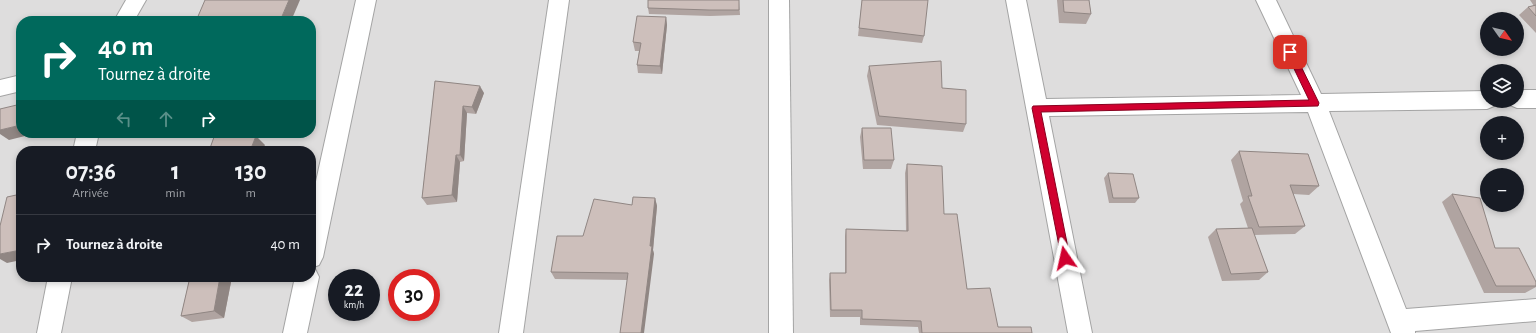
<!DOCTYPE html>
<html lang="fr">
<meta charset="utf-8">
<style>
:root{--surface:#171b24;--page:#242831;--text:#f1f3f6;--muted:#9ea1a6;--line:#363941}
body{margin:0;font-family:"Alegreya Sans",sans-serif;background:var(--page);color:var(--text);height:100vh;display:flex;flex-direction:column;font-size:15px;white-space:nowrap}
*{box-sizing:border-box;margin:0}
p{font-size:13px;color:var(--muted)}
.icon{flex:none;width:22px;height:22px;fill:none;stroke:currentColor;stroke-width:2;stroke-linecap:round;stroke-linejoin:round}
.map{position:relative;flex:1;overflow:hidden}
.details{position:absolute;left:16px;top:146px;width:300px;height:136px;display:flex;flex-direction:column;background:var(--surface);border-radius:16px;box-shadow:0 2px 6px #0003}
.details>*{flex:none}
.banner{position:absolute;left:16px;top:16px;width:300px;height:122px;border-radius:16px;box-shadow:0 2px 6px #0003;background:#00695c;color:#fff;overflow:hidden}
.needle{width:26px;rotate:124deg}
.buttons{position:absolute;left:1480px;top:12px;display:grid;gap:8px}
.buttons a{display:grid;place-items:center;width:44px;height:44px;border-radius:50%;background:var(--surface);box-shadow:0 2px 6px #0003;font-size:20px}
.speed{position:absolute;left:328px;top:269px;display:flex;gap:8px;font-size:20px;font-weight:700;text-align:center}
.speed>*{display:grid;place-content:center;width:52px;height:52px;border-radius:50%;background:var(--surface);box-shadow:0 2px 6px #0003;line-height:1}
.speed small{font-size:10px;font-weight:400}
.speed .limit{border:6px solid #d22;background:#fff;color:#111}
.pin{position:absolute;display:grid;place-items:center;width:34px;height:34px;color:#fff;margin:-17px;border-radius:8px;box-shadow:0 2px 6px #0006}
.me{position:absolute;width:44px;margin:-22px;rotate:349deg;stroke-linejoin:round;filter:drop-shadow(0 0 3px #0008)}
.turn{display:flex;align-items:center;gap:14px;height:84px;padding:0 16px;font-size:18px}
.turn .icon{width:52px;height:52px;stroke-width:2.5}
.turn b{display:block;font-size:28px;line-height:34px}
.lanes{display:flex;align-items:center;height:38px;padding:0 16px;background:#0003;justify-content:center;gap:20px;direction:ltr}
.lanes .off{opacity:.35}
.eta{display:flex;justify-content:space-evenly;align-items:center;height:68px;text-align:center}
.eta b{font-size:24px;font-weight:600;line-height:28px}
ul{padding:0;list-style:none}
li{display:flex;align-items:center;gap:12px;height:60px;padding:0 16px;border-top:1px solid var(--line)}
li div{flex:1}
li b{display:block;font-size:15px}
li em{font-style:normal}
.map>svg:first-child{display:block}
.residential{fill:#dedddd;fill-rule:evenodd}
.lines{fill:none;stroke-linecap:round;stroke-linejoin:round}
.street-casing{stroke:#a4a4a4;stroke-width:2}
.street{fill:#fff;fill-rule:evenodd}
.wall{fill:#b0a4a1}
.shaded-wall{fill:#908683}
.building{fill:#cdbfbb;stroke:#908683}
.route{fill:#d0002f;stroke:#87001f}
</style>
<div class="map">
<svg width="1536" height="333" viewBox="0 0 1536 333">
<rect width="100%" height="100%" fill="#f1ebe6"/>
<path class="residential" d="M0 0H1536V333H0ZM1487 19H1517V49H1487ZM21 21H311V133H21ZM1487 71H1517V101H1487ZM1487 123H1517V153H1487ZM21 151H311V277H21ZM1487 175H1517V205H1487ZM337 278H371V312H337ZM397 278H431V312H397Z"/>
<g class="lines">
<defs>
<g id="street">
<polygon points="126,0 146,0 134,21 114,21"/>
<polygon points="356,0 376,0 323,257 319,265 311,268 315,269 319,277 307,333 283,333 295,277 311,277 311,204"/>
<polygon points="549,0 569,0 523,333 499,333"/>
<polygon points="769,0 789,0 793,333 769,333"/>
<polygon points="1006,0 1026,0 1046,99 1301,95 1256,0 1276,0 1321,94 1487,91 1487,101 1497,101 1494,106 1487,109 1329,111 1406,309 1536,299 1536,321 1415,331 1415,333 1391,333 1308,112 1049,116 1092,333 1068,333"/>
<polygon points="21,75 21,91 0,96 0,80"/>
<polygon points="1517,90 1536,90 1536,108 1517,108 1510,105 1508,101 1517,101"/>
<polygon points="77,133 99,133 95,151 73,151"/>
<polygon points="48,277 72,277 61,333 37,333"/>
</g>
</defs>
<use href="#street" class="street-casing"/>
<use href="#street" class="street"/>
</g>
<g class="wall">
<polygon points="739,0 740,15 710,16 649,14 648,8"/>
<polygon points="862,0 924,36 922,43 858,36"/>
<polygon points="1057,0 1089,0 1091,14 1086,24 1059,23"/>
<polygon points="1530,0 1536,0 1536,33 1519,15 1528,7 1534,6"/>
<polygon points="666,17 667,25 662,74 638,73 637,65 639,51 635,51 633,42"/>
<polygon points="869,66 942,88 966,124 963,132 877,125 867,76"/>
<polygon points="435,81 484,93 476,114 467,113 464,161 460,162 457,202 427,205 422,198"/>
<polygon points="862,128 894,160 891,169 863,169 860,137"/>
<polygon points="1239,151 1319,186 1309,195 1293,194 1305,226 1295,234 1254,235 1268,272 1259,280 1222,281 1208,237 1216,229 1248,228 1240,204 1243,201 1231,160"/>
<polygon points="907,164 944,214 967,289 998,327 1032,333 919,333 918,327 860,325 860,317 830,317 829,280 830,273 845,273 845,236 846,229 906,231 905,173"/>
<polygon points="1108,173 1139,198 1135,203 1109,203 1104,178"/>
<polygon points="1452,194 1495,248 1536,282 1536,287 1525,293 1484,293 1442,202"/>
<polygon points="655,198 657,206 653,250 654,254 627,280 555,279 551,272 583,236 632,205"/>
<polygon points="190,277 237,277 236,282 231,282 224,318 192,322 181,316"/>
</g>
<g class="shaded-wall">
<polygon points="289,0 300,0 291,21 280,21"/>
<polygon points="666,17 667,25 662,74 660,66"/>
<polygon points="480,86 484,93 476,114 472,107"/>
<polygon points="463,106 467,113 464,161 460,155"/>
<polygon points="21,125 21,133 37,133 9,140 0,134 0,130"/>
<polygon points="256,136 265,145 262,151 250,151"/>
<polygon points="456,155 460,162 457,202 452,195"/>
<polygon points="655,198 657,206 653,250 654,254 644,333 641,333"/>
<polygon points="21,250 21,260 7,263 0,259 0,254"/>
<polygon points="220,277 224,277 231,282 224,318 214,311"/>
<polygon points="229,277 237,277 236,282"/>
</g>
<g class="building">
<polygon points="205,0 289,0 280,21 196,21"/>
<polygon points="648,0 739,0 739,10 709,10 648,8"/>
<polygon points="862,0 928,0 924,36 859,28"/>
<polygon points="1063,0 1089,0 1091,14 1064,12"/>
<polygon points="1536,5 1536,16 1528,7"/>
<polygon points="637,16 666,17 660,66 637,65 641,43 633,42"/>
<polygon points="941,61 942,88 966,90 966,124 879,116 869,66"/>
<polygon points="435,81 480,86 472,107 463,106 460,155 456,155 452,195 422,198"/>
<polygon points="21,104 21,125 0,130 0,109"/>
<polygon points="862,128 891,128 894,160 864,160"/>
<polygon points="256,136 250,151 209,151 214,137"/>
<polygon points="1239,151 1308,154 1319,186 1290,185 1305,226 1259,227 1248,196 1252,196"/>
<polygon points="907,164 942,166 944,214 957,214 967,289 990,288 998,327 1031,327 1032,333 922,333 921,321 862,319 862,310 831,310 830,273 846,273 846,229 908,231"/>
<polygon points="1108,173 1133,174 1139,198 1113,198"/>
<polygon points="21,194 21,250 0,254 0,226 7,197"/>
<polygon points="1452,194 1480,198 1495,248 1519,248 1536,282 1536,286 1496,286"/>
<polygon points="633,197 655,198 650,246 652,246 641,333 620,333 628,273 551,272 557,236 583,236 594,199 632,205"/>
<polygon points="1252,228 1268,272 1231,274 1216,229"/>
<polygon points="190,277 220,277 214,311 181,316"/>
</g>
<polygon class="route" points="1290,48 1294,52 1319,103 1318,106 1041,112 1070,258 1069,261 1065,263 1062,261 1032,108 1033,106 1309,100 1286,52"/>
</svg>
<div class="buttons">
<a><svg class="needle" viewBox="-14 -14 28 28"><path d="M0-13l5 13h-10z" fill="#e53935"/><path d="M0 13l5-13h-10z" fill="#9ea1a6"/></svg></a>
<a><svg class="icon" aria-label="layers" viewBox="0 0 24 24"><path d="M12 4l9 5-9 5-9-5zM3 14l9 5 9-5"/></svg></a>
<a>+</a>
<a>−</a>
</div>
<div class="speed"><div>22<small>km/h</small></div><div class="limit">30</div></div>
<div class="pin" style="left:1290px;top:52px;background:#d93025"><svg class="icon" aria-label="arrive" viewBox="0 0 24 24"><path d="M6 21V4h12l-3 4 3 4H6"/></svg></div>
<svg class="me" style="left:1065px;top:258px" viewBox="-20 -20 40 40"><path d="M0-17L14 15 0 8-14 15z" fill="#d0002f" stroke="#fff" stroke-width="4"/></svg>
<div class="banner">
<div class="turn"><svg class="icon" aria-label="right" viewBox="0 0 24 24"><path d="M7 20v-9h11M14 6l5 5-5 5"/></svg><div><b>40 m</b>Tournez à droite</div></div>
<div class="lanes"><svg class="icon off" aria-label="left" viewBox="0 0 24 24"><path d="M17 20v-9H6M10 6l-5 5 5 5"/></svg><svg class="icon off" aria-label="ahead" viewBox="0 0 24 24"><path d="M12 20V5M6 11l6-6 6 6"/></svg><svg class="icon" aria-label="right" viewBox="0 0 24 24"><path d="M7 20v-9h11M14 6l5 5-5 5"/></svg></div>
</div>
<section class="details">
<div class="eta">
<div><b>07:36</b><p>Arrivée</p></div>
<div><b>1</b><p>min</p></div>
<div><b>130</b><p>m</p></div>
</div>
<ul>
<li><svg class="icon" aria-label="right" viewBox="0 0 24 24"><path d="M7 20v-9h11M14 6l5 5-5 5"/></svg><div><b>Tournez à droite</b></div><em>40 m</em></li>
</ul>
</section>
</div>
